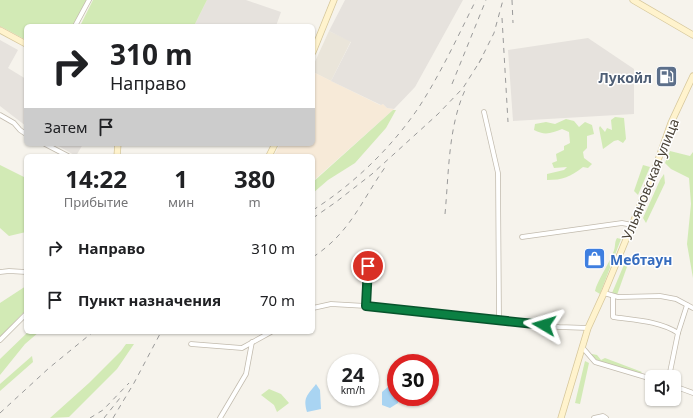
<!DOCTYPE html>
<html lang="ru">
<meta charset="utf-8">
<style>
:root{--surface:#fff;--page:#f2f2f2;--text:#202124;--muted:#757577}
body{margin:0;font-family:"Noto Sans",sans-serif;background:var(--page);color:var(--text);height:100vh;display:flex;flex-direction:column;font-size:15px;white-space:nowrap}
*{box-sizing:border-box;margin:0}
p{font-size:13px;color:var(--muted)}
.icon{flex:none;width:22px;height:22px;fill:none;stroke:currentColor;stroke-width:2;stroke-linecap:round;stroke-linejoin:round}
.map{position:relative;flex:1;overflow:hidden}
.sheet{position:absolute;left:24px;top:154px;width:291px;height:180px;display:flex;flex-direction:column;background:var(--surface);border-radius:6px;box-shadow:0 1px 3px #0004}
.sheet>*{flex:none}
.hud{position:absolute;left:24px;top:24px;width:291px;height:122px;border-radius:6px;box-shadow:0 1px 3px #0004;background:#fff;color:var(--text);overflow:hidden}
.controls{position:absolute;left:645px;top:370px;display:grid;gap:8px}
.controls a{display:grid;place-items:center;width:36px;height:36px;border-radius:6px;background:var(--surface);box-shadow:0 1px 3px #0004;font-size:20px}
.speed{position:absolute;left:327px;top:354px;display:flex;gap:8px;font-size:20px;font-weight:700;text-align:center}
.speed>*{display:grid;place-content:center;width:52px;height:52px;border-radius:50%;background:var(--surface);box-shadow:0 1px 3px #0004;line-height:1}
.speed small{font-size:10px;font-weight:400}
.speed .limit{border:6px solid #d22;background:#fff;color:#111}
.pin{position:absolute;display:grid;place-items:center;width:34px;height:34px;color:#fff;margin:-17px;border:2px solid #fff;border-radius:50%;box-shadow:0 1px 4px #0007}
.me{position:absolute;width:44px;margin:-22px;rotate:277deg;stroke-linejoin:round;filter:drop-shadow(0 0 3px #0008)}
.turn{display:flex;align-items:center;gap:14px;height:84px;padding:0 20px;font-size:18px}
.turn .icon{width:52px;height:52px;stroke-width:2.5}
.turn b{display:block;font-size:28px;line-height:34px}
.then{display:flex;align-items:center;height:38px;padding:0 20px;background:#0003;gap:8px;font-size:15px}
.eta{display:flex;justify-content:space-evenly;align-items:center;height:68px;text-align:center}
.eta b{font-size:24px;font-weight:700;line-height:28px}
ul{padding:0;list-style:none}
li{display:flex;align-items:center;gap:12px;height:52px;padding:0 20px}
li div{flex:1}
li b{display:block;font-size:15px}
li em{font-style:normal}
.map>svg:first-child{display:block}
.residential{fill:#eae5da}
.commercial{fill:#f7ead8}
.industrial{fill:#e6e2dd}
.green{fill:#d2eab5}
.water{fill:#a9d4f2}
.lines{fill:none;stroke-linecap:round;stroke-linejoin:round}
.street-casing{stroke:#c2bbae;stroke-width:5.5}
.secondary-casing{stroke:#d6c79b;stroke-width:7}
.street{stroke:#fff;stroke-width:4}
.secondary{stroke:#fff3cd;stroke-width:5.5}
.rail{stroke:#9a9a9a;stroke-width:1;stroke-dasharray:5 5;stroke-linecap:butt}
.route-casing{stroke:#07532c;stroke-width:10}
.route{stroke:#0b8043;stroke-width:7}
.labels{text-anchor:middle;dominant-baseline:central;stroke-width:3;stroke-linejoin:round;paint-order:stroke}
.service-label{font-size:14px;font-weight:bold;fill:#4e5e75;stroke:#fff;text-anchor:end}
.street-label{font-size:14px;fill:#4b4439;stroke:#fff}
.shop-label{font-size:14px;font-weight:bold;fill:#366cbe;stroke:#fff;text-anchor:start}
</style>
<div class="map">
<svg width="693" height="418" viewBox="0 0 693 418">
<rect width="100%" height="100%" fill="#f6f3ec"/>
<polygon class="residential" points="329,31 351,41 331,81 313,72 313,66"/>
<polygon class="commercial" points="313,72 380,105 383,104 387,108 394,109 313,181 313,156 274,156 280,144 313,144"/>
<g class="industrial">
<polygon points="207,0 246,0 281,12 276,26 194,26"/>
<polygon points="345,0 463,0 415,87 394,109 387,108 383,104 381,105 331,81 351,42 329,31"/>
<polygon points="588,38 634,69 634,114 513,121 508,50"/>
<polygon points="0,40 18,50 8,68 26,79 26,126 0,106"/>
<polygon points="55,144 83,144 76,156"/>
</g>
<g class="green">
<polygon points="0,0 87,0 74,26 26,26 26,40 0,26"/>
<polygon points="93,0 207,0 194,26 80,26"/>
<polygon points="393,110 396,110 386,128 355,163 328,180 313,193 313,182"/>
<polygon points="615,117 624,118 626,139 623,143 618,140 614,141 603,149 599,128 600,126 605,132 607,128 612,130 611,120"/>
<path d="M566 119 574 121 579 127 585 122 592 125 594 134 587 136V148L583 152 584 158 592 164 588 168 583 167C570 177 563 180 547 180V174L564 170 567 167 554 168 552 163 557 161 556 154 564 150V146L570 143 569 132 562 129C552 133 545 136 534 130L535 124 546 122 555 124Z"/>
<polygon points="670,151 690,156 693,152 693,278 687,244 691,204 689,178 671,169 665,163"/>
<polygon points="0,165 26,178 26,232 9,236 0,228"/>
<polygon points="643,165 650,167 638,195 634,191"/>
<polygon points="664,174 665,183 646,223 643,218 660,180"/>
<path d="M617 238 621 239 600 294 595 291C597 281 609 264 613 253 616 247 614 243 617 238Z"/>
<polygon points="626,260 628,264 617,295 612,293"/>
<polygon points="26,286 26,310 0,337 0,303"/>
<polygon points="28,332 39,332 25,344 0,375 0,359"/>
<polygon points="126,344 134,344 117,369 69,417 50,418 89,383 121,351"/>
<polygon points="592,354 597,355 601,360 605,358 642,372 640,374 598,361 591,355"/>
<polygon points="32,356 33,362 0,391 0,384"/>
<polygon points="585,361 589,363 580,404 575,403"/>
<polygon points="269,389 281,394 289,403 277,412 274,405 261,395"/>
</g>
<g class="water">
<path d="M316 384 320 390 321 409 307 412C303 397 307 396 316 384Z"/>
<polygon points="389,386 396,390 396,397 398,397 398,403 390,408 382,405 382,392"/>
</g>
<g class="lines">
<defs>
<g id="street">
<polyline points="75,26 89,0"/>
<polyline points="484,112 498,173 499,320"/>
<polyline points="0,115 14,123 20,130 26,134"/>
<polyline points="45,144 68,156"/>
<polyline points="522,237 622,223 632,225"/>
<polyline points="0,272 9,271 26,272"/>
<polyline points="604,293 618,297 660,296 676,299 693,308"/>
<path d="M613 297V317C634 320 660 321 678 333"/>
<polyline points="366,306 368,266"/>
<polyline points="313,308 331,304 366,306 559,327 588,328"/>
<polyline points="0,340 26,314"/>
<polyline points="191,344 242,348 271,332"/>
<polyline points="582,347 595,362 652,379"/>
<polyline points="669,377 678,333 687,305"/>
<polyline points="674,386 693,393"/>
<polyline points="220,418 246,374 252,342"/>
<polyline points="594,418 603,416 606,418"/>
</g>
<g id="secondary">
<polyline points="633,0 693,35"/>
<polyline points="0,30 26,44"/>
<polyline points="313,52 334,0"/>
<polyline points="117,156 118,144"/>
<polyline points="269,156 275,144"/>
<polyline points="561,418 588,328 604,293 632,225 656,166 671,123 693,76"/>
</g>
</defs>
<use href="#street" class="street-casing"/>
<use href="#secondary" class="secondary-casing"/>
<use href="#street" class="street"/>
<use href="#secondary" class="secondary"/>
<g class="rail">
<polyline points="512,0 513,23"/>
<polyline points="502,18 508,122"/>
<polyline points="479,63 494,33 503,0"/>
<polyline points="452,84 486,0"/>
<path d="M313 210C354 184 392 147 419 107 441 73 458 36 476 0"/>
<path d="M445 214C449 172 448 126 466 88"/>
<polyline points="313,218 336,202 372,174 438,114 463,88 482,58"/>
<path d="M313 257C351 232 361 201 386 166"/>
<polyline points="0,413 49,368 93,332"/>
<polyline points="90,418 103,410 129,383"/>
<polyline points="104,418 120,398"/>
<polyline points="113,418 134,383 161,332"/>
</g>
</g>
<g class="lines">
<defs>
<polyline id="route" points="368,266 366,306 544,325"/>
</defs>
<use href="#route" class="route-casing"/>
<use href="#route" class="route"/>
</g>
<defs>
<symbol id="fuel-square" viewBox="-11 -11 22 22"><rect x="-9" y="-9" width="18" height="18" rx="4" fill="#5c6f8a" stroke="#fff"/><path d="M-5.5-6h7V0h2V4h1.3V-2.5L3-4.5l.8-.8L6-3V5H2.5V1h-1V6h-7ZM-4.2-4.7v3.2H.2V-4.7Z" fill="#fff"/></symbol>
<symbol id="shop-square" viewBox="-11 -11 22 22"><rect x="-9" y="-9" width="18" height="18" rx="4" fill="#3f7fe0" stroke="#fff"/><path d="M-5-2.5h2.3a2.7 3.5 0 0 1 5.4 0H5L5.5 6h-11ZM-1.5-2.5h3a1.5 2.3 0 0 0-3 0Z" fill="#fff"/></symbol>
</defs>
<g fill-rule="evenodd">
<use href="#fuel-square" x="654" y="64" width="25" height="25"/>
<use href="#shop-square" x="582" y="246" width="25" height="25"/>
</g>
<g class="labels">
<g class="service-label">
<text x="652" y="77">Лукойл</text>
</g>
<g class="street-label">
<text transform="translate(650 179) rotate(-68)">Ульяновская улица</text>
</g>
<g class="shop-label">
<text x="610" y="259">Мебтаун</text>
</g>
</g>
</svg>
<div class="controls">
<a><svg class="icon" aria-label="sound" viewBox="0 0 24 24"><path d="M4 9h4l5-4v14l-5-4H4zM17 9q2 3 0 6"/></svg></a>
</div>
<div class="speed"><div>24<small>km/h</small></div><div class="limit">30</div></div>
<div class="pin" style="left:368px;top:266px;background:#d93025"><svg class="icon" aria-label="arrive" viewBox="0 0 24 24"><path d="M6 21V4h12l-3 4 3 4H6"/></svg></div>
<svg class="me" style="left:544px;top:325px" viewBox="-20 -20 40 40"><path d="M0-17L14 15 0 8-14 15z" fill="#0b8043" stroke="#fff" stroke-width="4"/></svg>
<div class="hud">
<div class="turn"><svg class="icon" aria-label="right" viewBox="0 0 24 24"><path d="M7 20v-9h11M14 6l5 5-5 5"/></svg><div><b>310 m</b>Направо</div></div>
<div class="then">Затем<svg class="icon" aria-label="arrive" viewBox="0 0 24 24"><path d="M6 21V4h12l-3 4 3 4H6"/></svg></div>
</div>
<section class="sheet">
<div class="eta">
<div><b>14:22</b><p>Прибытие</p></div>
<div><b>1</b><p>мин</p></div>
<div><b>380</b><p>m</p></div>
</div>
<ul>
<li><svg class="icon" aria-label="right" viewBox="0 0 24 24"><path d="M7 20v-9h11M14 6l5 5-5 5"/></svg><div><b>Направо</b></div><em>310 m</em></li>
<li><svg class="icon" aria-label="arrive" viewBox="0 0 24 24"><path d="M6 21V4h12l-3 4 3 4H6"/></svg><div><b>Пункт назначения</b></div><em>70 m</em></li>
</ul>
</section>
</div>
